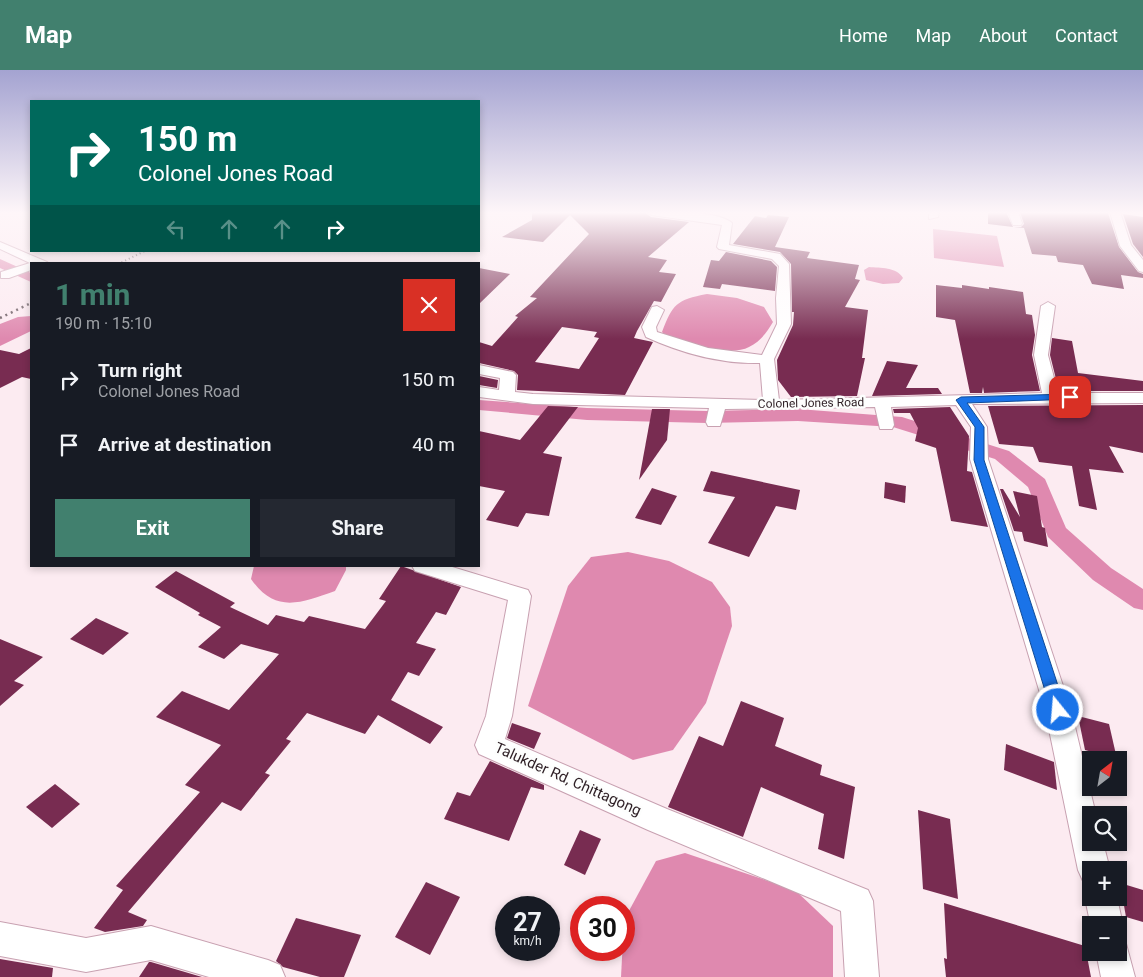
<!DOCTYPE html>
<meta charset="utf-8">
<style>
:root{--surface:#171b24;--page:#242831;--text:#f1f3f6;--muted:#9ea1a6;--accent:#41806e}
body{margin:0;font-family:Roboto,sans-serif;background:var(--page);color:var(--text);height:100vh;display:flex;flex-direction:column;font-size:19px;white-space:nowrap}
*{box-sizing:border-box;margin:0}
p{font-size:16px;color:var(--muted)}
.icon{flex:none;width:28px;height:28px;fill:none;stroke:currentColor;stroke-width:2;stroke-linecap:round;stroke-linejoin:round}
.map{position:relative;flex:1;overflow:hidden}
.sheet{position:absolute;left:30px;top:192px;width:450px;height:305px;display:flex;flex-direction:column;background:var(--surface);border-radius:0px;box-shadow:0 2px 8px #0003}
.sheet>*{flex:none}
.guide{position:absolute;left:30px;top:30px;width:450px;height:152px;border-radius:0px;box-shadow:0 2px 8px #0003;background:#00695c;color:#fff;overflow:hidden}
.needle{width:32px;rotate:31deg}
.tools{position:absolute;left:1082px;top:681px;display:grid;gap:10px}
.tools a{display:grid;place-items:center;width:45px;height:45px;border-radius:0px;background:var(--surface);box-shadow:0 2px 8px #0003;font-size:25px}
.speed{position:absolute;left:495px;top:826px;display:flex;gap:10px;font-size:25px;font-weight:700;text-align:center}
.speed>*{display:grid;place-content:center;width:65px;height:65px;border-radius:50%;background:var(--surface);box-shadow:0 2px 8px #0003;line-height:1}
.speed small{font-size:12px;font-weight:400}
.speed .limit{border:8px solid #d22;background:#fff;color:#111}
.pin{position:absolute;display:grid;place-items:center;width:42px;height:42px;color:#fff;margin:-21px;border-radius:10px;box-shadow:0 2px 8px #0006}
.me{position:absolute;width:55px;margin:-28px;rotate:343deg;stroke-linejoin:round;filter:drop-shadow(0 0 4px #0008)}
.turn{display:flex;align-items:center;gap:18px;height:105px;padding:0 25px;font-size:22px}
.turn .icon{width:65px;height:65px;stroke-width:2.5}
.turn b{display:block;font-size:35px;line-height:42px}
.lanes{display:flex;align-items:center;height:48px;padding:0 25px;background:#0003;justify-content:center;gap:25px;direction:ltr}
.lanes .off{opacity:.35}
.round{display:grid;place-items:center;flex:none;width:52px;height:52px;border-radius:0px;background:var(--page)}
.head{display:flex;align-items:center;justify-content:space-between;height:85px;padding:0 25px}
h1{font-size:30px;font-weight:700;line-height:38px;color:var(--accent)}
.action{display:flex;gap:10px;margin-top:auto;padding:10px 25px}
.action a{flex:1;height:58px;border-radius:0px;background:var(--accent);color:#fff;font-size:20px;font-weight:700;line-height:58px;text-align:center}
.action a+a{background:var(--page);color:var(--text)}
ul{padding:0;list-style:none}
li{display:flex;align-items:center;gap:15px;height:65px;padding:0 25px}
li div{flex:1}
li b{display:block;font-size:19px}
li em{font-style:normal}
header{display:flex;align-items:center;gap:30px;box-sizing:border-box;height:70px;padding:0 25px;background:var(--accent);color:#fff}
header strong{font-size:24px}
nav{display:flex;gap:28px;margin-inline-start:auto;font-size:18px}
.map>svg:first-child{display:block}
.water{fill:#df89af}
.lines{fill:none;stroke-linecap:round;stroke-linejoin:round}
.canal{fill:#df89af;fill-rule:evenodd}
.building{fill:#782c51;fill-rule:evenodd}
.minor-casing{stroke:#c8a1b1;stroke-width:2}
.minor{fill:#fff;fill-rule:evenodd}
.rail-far1{stroke:#6b5c62;stroke-width:2;stroke-dasharray:1 3;stroke-linecap:butt}
.rail{stroke:#6b5c62;stroke-width:2.5;stroke-dasharray:2 4;stroke-linecap:butt}
.route{fill:#1a73e8;stroke:#114b97}
.labels{text-anchor:middle;dominant-baseline:central;stroke-width:5;stroke-linejoin:round;paint-order:stroke}
.street-label{font-size:12px;fill:#2e1f25;stroke:#fdfefd}
.near-street-label{font-size:15px;fill:#2e1f25;stroke:#fdfefd}
</style>
<header>
<strong>Map</strong>
<nav><a>Home</a><a>Map</a><a>About</a><a>Contact</a></nav>
</header>
<div class="map">
<svg width="1143" height="907" viewBox="0 0 1143 907">
<rect width="100%" height="100%" fill="#fcebf1"/>
<g class="water">
<polygon points="933,159 997,166 1004,197 934,188"/>
<path d="M869 197C880 198 897 197 903 208L899 213 883 214 866 210 864 200Z"/>
<path d="M707 224 737 228 764 237 773 252C767 262 761 271 749 277 731 287 688 274 669 269L662 262C673 234 676 230 707 224Z"/>
<polygon points="31,246 31,261 0,276 0,254 18,247"/>
<polygon points="628,482 669,491 712,512 730,537 732,556 706,633 673,680 633,690 528,636 568,516 591,487"/>
<path d="M254 496H346V500L335 521C301 533 275 544 251 509Z"/>
<polygon points="685,783 795,820 833,856 833,907 621,907 624,850 656,791"/>
</g>
<g class="lines">
<g class="canal">
<polygon points="0,189 31,203 31,212 0,198"/>
<polygon points="479,330 587,338 707,341 798,339 902,347 1009,381 1045,409 1066,458 1111,498 1143,519 1143,540 1134,538 1093,510 1048,467 1028,417 995,389 893,357 798,351 707,353 587,350 479,340"/>
</g>
</g>
<g class="building">
<path d="M532 142H644L651 147 689 152 648 187 667 190 659 202 676 204 661 232 654 231 637 261 634 268 653 272 625 325 517 320 518 305 514 301 479 293V272L492 276 518 247 515 246 537 228 530 227 589 164 570 145 543 172 502 167 532 150ZM562 257 597 262 594 267 599 268 579 299 535 292Z"/>
<polygon points="988,142 1006,142 1013,157 988,154"/>
<polygon points="1020,142 1108,143 1119,177 1138,202 1143,204 1143,208 1121,205 1124,219 1092,214 1083,195 1058,192 1056,186 1032,184 1024,158 1014,157 1021,157 1024,154"/>
<polygon points="1123,144 1143,147 1143,187 1133,174"/>
<polygon points="768,145 789,147 775,177 810,182 807,188 859,195 855,209 860,210 845,237 868,240 862,288 865,288 857,326 791,327 778,310 777,290 793,255 794,242 792,242 791,194 780,182 733,174 755,146 766,148"/>
<polygon points="726,182 771,191 777,197 775,221 722,214 720,219 703,217 711,190 719,191"/>
<polygon points="479,198 510,204 479,234"/>
<polygon points="936,215 962,218 962,215 989,219 989,217 1023,222 1026,244 1032,245 1035,265 1032,285 1040,321 984,323 983,317 982,323 970,323 955,250 936,247"/>
<polygon points="1052,268 1072,271 1078,303 1143,311 1143,321 1059,321 1050,285"/>
<polygon points="31,278 31,309 22,307 0,318 0,280 19,284"/>
<polygon points="887,291 918,295 906,318 938,318 942,324 872,326"/>
<polygon points="479,306 498,310 497,318 479,315"/>
<polygon points="1143,335 1143,383 1109,376 1124,403 1089,399 1097,440 1079,436 1072,396 1039,392 1033,377 999,374 988,336"/>
<polygon points="548,336 578,337 543,383 562,387 549,446 526,443 518,457 486,450 505,421 479,416 479,361 520,370"/>
<polygon points="950,337 969,366 967,401 972,402 988,457 951,451 936,378 915,371 918,358 910,343 894,343 893,339"/>
<polygon points="652,339 670,339 667,370 639,410"/>
<polygon points="711,401 800,420 796,440 776,436 749,487 708,473 735,427 703,421"/>
<polygon points="885,412 906,416 905,433 884,428"/>
<polygon points="652,418 677,426 661,455 635,448"/>
<polygon points="1000,419 1003,419 1020,447 1013,421 1037,426 1042,457 1045,458 1048,477 1024,471 1022,462 1014,461"/>
<polygon points="401,496 461,517 446,545 436,542 416,573 436,579 419,606 408,602 391,630 443,657 430,674 378,645 365,664 307,643 286,669 291,671 265,703 270,705 241,741 222,732 128,842 147,850 143,856 105,862 94,858 123,820 116,816 200,722 185,715 221,675 156,647 182,621 229,640 279,584 241,574 224,589 198,577 221,557 198,545 200,543 155,517 176,501 235,533 230,537 268,555 276,545 304,552 309,546 365,559 386,531 379,529"/>
<polygon points="96,548 129,563 103,585 70,569"/>
<polygon points="0,569 43,587 14,611 24,615 0,636"/>
<polygon points="741,631 784,648 775,676 822,695 820,705 855,717 844,789 818,779 824,744 761,717 743,767 668,737 699,666 723,676"/>
<polygon points="1078,646 1109,654 1117,689 1085,680"/>
<polygon points="512,653 541,663 534,679 507,668"/>
<polygon points="1006,674 1054,692 1057,720 1004,700"/>
<polygon points="490,691 544,715 544,720 531,717 509,771 444,749 457,722 470,726"/>
<polygon points="55,714 80,734 52,758 26,737"/>
<polygon points="918,740 950,749 958,829 923,819"/>
<polygon points="580,760 601,769 585,805 564,795"/>
<polygon points="426,812 460,827 430,885 395,867"/>
<polygon points="1120,813 1143,820 1143,852 1126,847"/>
<polygon points="944,833 1085,876 1091,907 946,907 944,888 947,889"/>
<polygon points="296,848 361,865 344,907 320,907 283,897 276,891"/>
<polygon points="0,889 53,898 52,907 0,907"/>
<polygon points="149,892 151,892 202,907 139,907"/>
</g>
<g class="lines">
<defs>
<g id="minor">
<path d="M646 142C666 142 718 140 732 153L729 175 780 184 789 194 791 254 774 289 779 330 1042 323 1034 285 1041 236 1048 232 1055 236 1048 285 1058 323H1143V333L972 334 987 357 988 389 1071 640 1096 745H1091V772H1103L1110 800H1091V814L1083 811 1078 800 1045 640 970 389 971 357 956 335 891 337 894 355 892 359H880L875 337 725 339 720 356H708L706 352 709 338 533 334 479 327V317L499 320 500 308 479 304V295L513 302 516 305 515 322 533 324 763 330 760 293C722 294 681 283 646 267L642 257 652 237 657 236 664 240 656 257 657 262 708 278 762 285 777 254 776 228 779 196 772 189 719 179 717 177 722 155 651 145Z"/>
<polygon points="929,142 939,142 938,147 929,149"/>
<polygon points="1008,142 1018,142 1022,153 1021,155 1013,155"/>
<polygon points="1110,142 1120,142 1131,175 1143,190 1143,202 1139,201 1120,176"/>
<polygon points="0,172 47,192 49,194 31,194 31,200 9,208 1,208 1,202 30,193 0,179"/>
<polygon points="412,496 449,496 528,520 531,526 512,646 505,669 667,739 868,820 873,831 879,907 845,907 841,841 648,760 479,684 475,675 486,646 508,530 415,501"/>
<polygon points="1091,816 1091,828 1117,828 1123,855 1119,866 1119,855 1091,857 1085,828"/>
<polygon points="0,852 86,868 151,856 268,890 280,895 285,907 209,907 151,890 86,902 0,886"/>
<polygon points="1119,867 1125,870 1135,907 1101,907 1096,882 1119,882"/>
</g>
</defs>
<use href="#minor" class="minor-casing"/>
<use href="#minor" class="minor"/>
<polyline class="rail-far1" points="118,194 145,181"/>
<polyline class="rail" points="0,248 31,233"/>
</g>
<linearGradient id="sky" x2="0" y2="1"><stop stop-color="#a4a3d1"/><stop offset="0.53" stop-color="#fef6f9"/><stop offset="1" stop-color="#fef6f9" stop-opacity="0"/></linearGradient>
<rect width="1143" height="269" fill="url(#sky)"/>
<polygon class="route" points="1070,324 1075,327 1073,329 967,333 984,357 984,390 1066,640 1064,644 1058,646 1053,644 1051,640 974,390 975,357 956,330 961,327"/>
<g class="labels">
<g class="street-label">
<text transform="translate(811 333) rotate(-1)">Colonel Jones Road</text>
</g>
<g class="near-street-label">
<text transform="translate(568 709) rotate(24)">Talukder Rd, Chittagong</text>
</g>
</g>
</svg>
<div class="tools">
<a><svg class="needle" viewBox="-14 -14 28 28"><path d="M0-13l5 13h-10z" fill="#e53935"/><path d="M0 13l5-13h-10z" fill="#9ea1a6"/></svg></a>
<a><svg class="icon" aria-label="search" viewBox="0 0 24 24"><circle cx="10" cy="10" r="6"/><path d="M15 15l6 6"/></svg></a>
<a>+</a>
<a>−</a>
</div>
<div class="speed"><div>27<small>km/h</small></div><div class="limit">30</div></div>
<div class="pin" style="left:1070px;top:327px;background:#d93025"><svg class="icon" aria-label="arrive" viewBox="0 0 24 24"><path d="M6 21V4h12l-3 4 3 4H6"/></svg></div>
<svg class="me" style="left:1058px;top:640px" viewBox="-20 -20 40 40"><circle r="17" fill="#1a73e8" stroke="#fff" stroke-width="3"/><path d="M0-11L8 9 0 5-8 9z" fill="#fff"/></svg>
<div class="guide">
<div class="turn"><svg class="icon" aria-label="right" viewBox="0 0 24 24"><path d="M7 20v-9h11M14 6l5 5-5 5"/></svg><div><b>150 m</b>Colonel Jones Road</div></div>
<div class="lanes"><svg class="icon off" aria-label="left" viewBox="0 0 24 24"><path d="M17 20v-9H6M10 6l-5 5 5 5"/></svg><svg class="icon off" aria-label="ahead" viewBox="0 0 24 24"><path d="M12 20V5M6 11l6-6 6 6"/></svg><svg class="icon off" aria-label="ahead" viewBox="0 0 24 24"><path d="M12 20V5M6 11l6-6 6 6"/></svg><svg class="icon" aria-label="right" viewBox="0 0 24 24"><path d="M7 20v-9h11M14 6l5 5-5 5"/></svg></div>
</div>
<section class="sheet">
<div class="head"><div><h1>1 min</h1><p>190 m · 15:10</p></div><a class="round" style="background:#d93025;color:#fff"><svg class="icon" aria-label="close" viewBox="0 0 24 24"><path d="M6 6l12 12M18 6L6 18"/></svg></a></div>
<ul>
<li><svg class="icon" aria-label="right" viewBox="0 0 24 24"><path d="M7 20v-9h11M14 6l5 5-5 5"/></svg><div><b>Turn right</b><p>Colonel Jones Road</p></div><em>150 m</em></li>
<li><svg class="icon" aria-label="arrive" viewBox="0 0 24 24"><path d="M6 21V4h12l-3 4 3 4H6"/></svg><div><b>Arrive at destination</b></div><em>40 m</em></li>
</ul>
<div class="action"><a>Exit</a><a>Share</a></div>
</section>
</div>
